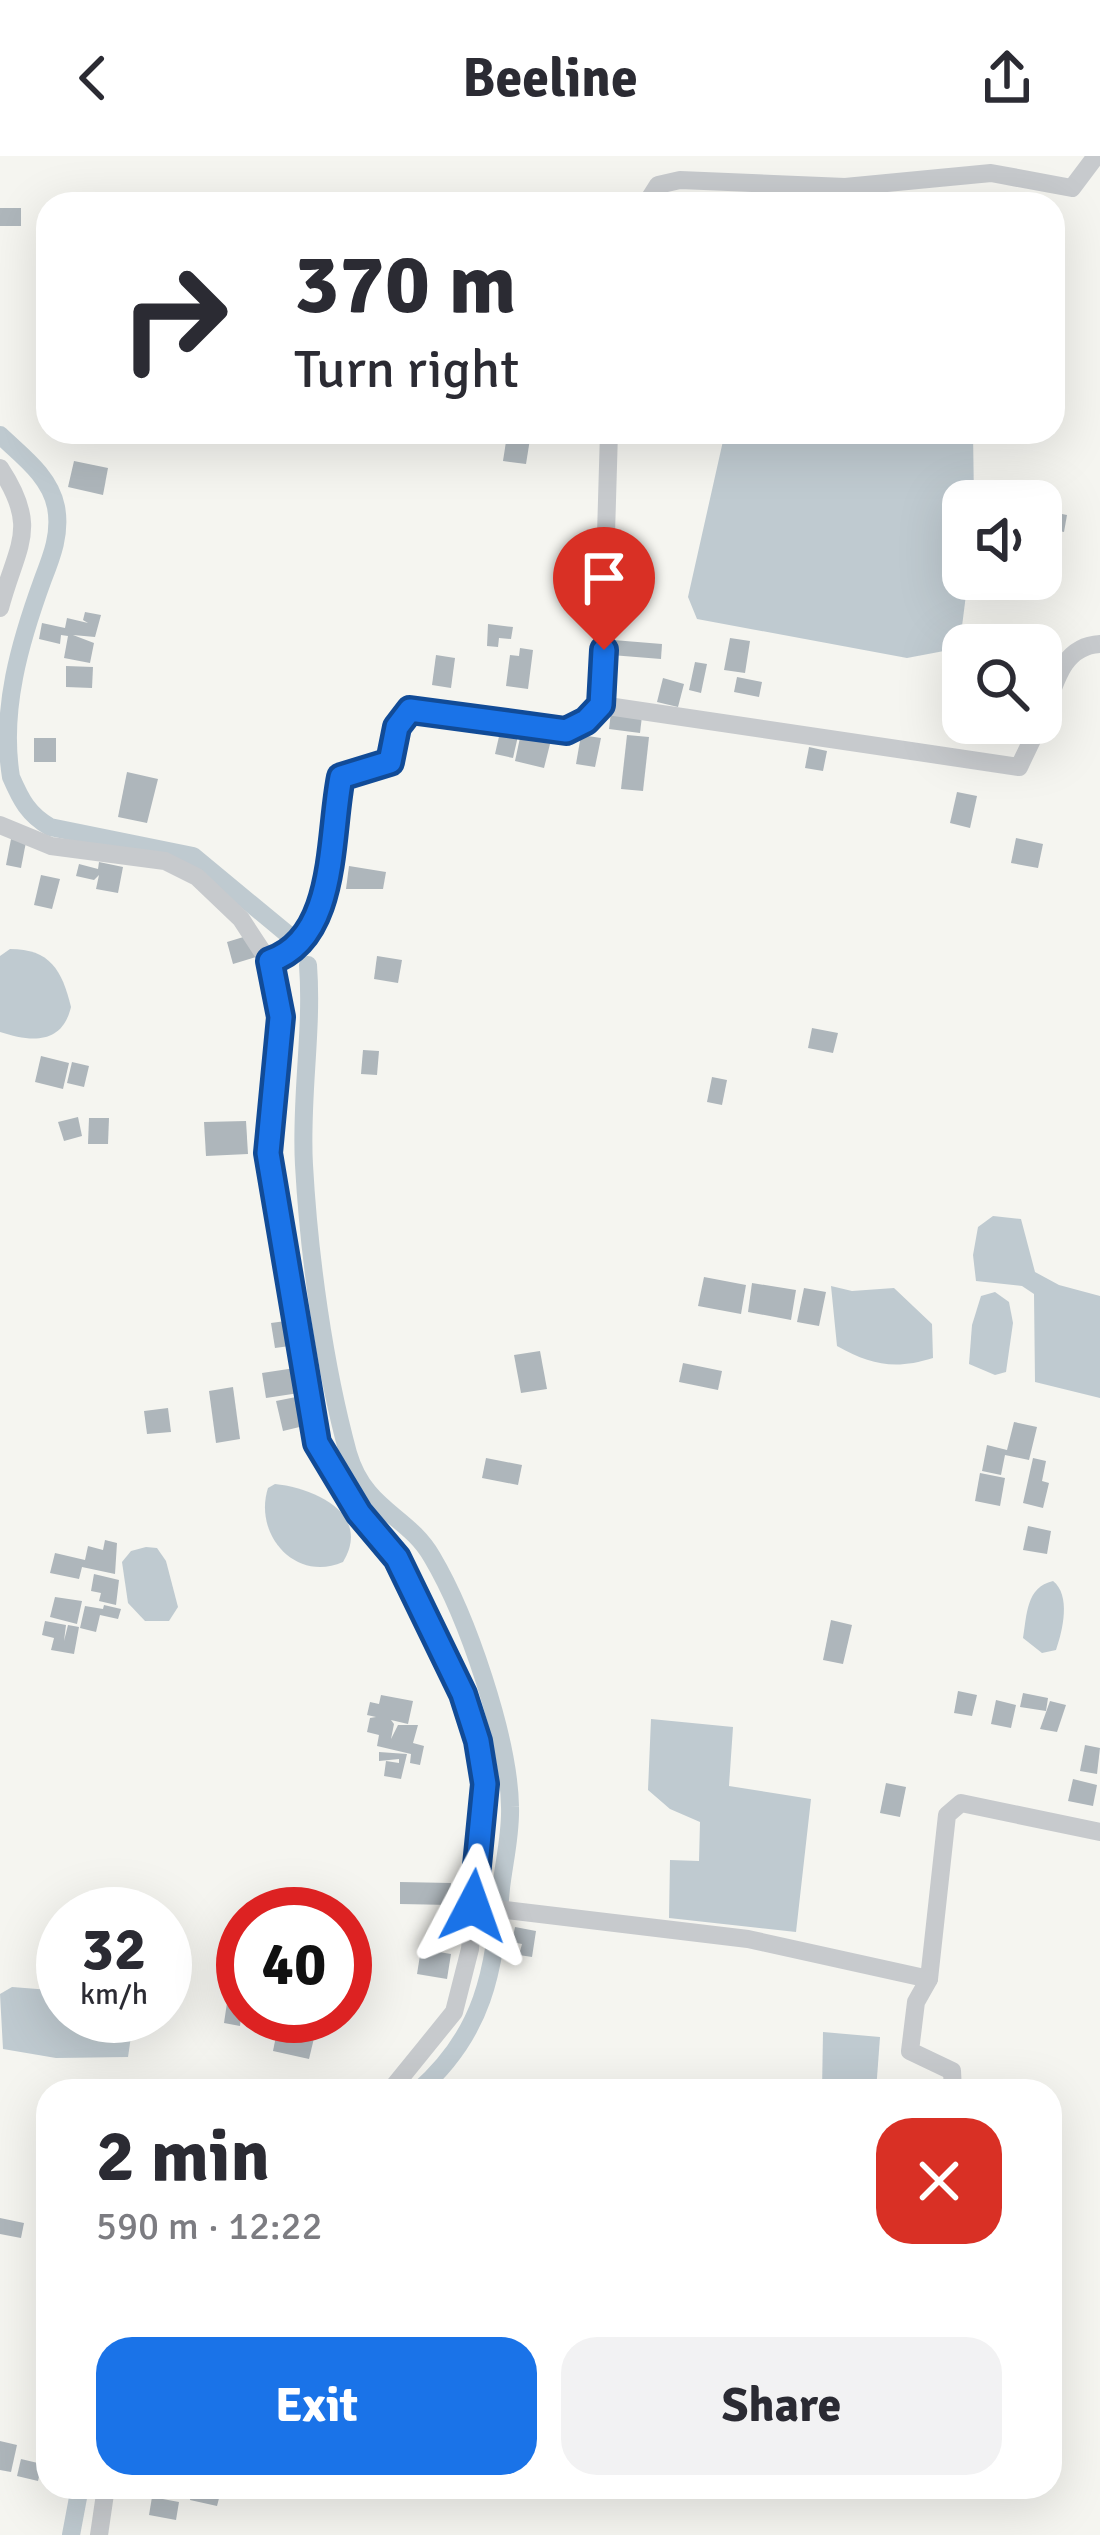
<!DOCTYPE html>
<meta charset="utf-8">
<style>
:root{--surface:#fff;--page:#f2f2f3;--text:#2b2b33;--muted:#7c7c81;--accent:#1a73e8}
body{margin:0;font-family:Signika,sans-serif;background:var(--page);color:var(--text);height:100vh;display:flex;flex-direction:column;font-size:45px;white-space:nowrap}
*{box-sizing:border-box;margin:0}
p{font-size:39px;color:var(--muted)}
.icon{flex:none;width:66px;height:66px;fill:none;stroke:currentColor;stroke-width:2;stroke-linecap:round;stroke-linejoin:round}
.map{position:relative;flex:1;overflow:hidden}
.side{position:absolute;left:36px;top:1923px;width:1026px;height:420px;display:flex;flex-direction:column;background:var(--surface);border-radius:36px;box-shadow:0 12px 48px #0002}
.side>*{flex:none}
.hud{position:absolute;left:36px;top:36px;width:1029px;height:252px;border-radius:36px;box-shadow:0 12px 48px #0002;background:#fff;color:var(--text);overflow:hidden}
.tools{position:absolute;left:942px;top:324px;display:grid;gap:24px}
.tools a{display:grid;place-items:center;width:120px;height:120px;border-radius:24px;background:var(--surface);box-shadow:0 12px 48px #0002;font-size:60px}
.speed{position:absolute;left:36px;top:1731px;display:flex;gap:24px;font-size:60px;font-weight:700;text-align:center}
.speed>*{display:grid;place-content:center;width:156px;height:156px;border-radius:50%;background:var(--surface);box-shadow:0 12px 48px #0002;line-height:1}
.speed small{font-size:30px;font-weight:400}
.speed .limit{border:18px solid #d22;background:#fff;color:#111}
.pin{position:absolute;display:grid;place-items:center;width:102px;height:102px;color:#fff;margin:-123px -51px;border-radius:50% 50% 50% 0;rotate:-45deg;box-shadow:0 0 12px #0007}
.pin .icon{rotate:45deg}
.me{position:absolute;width:132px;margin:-66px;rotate:4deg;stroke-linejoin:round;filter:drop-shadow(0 0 9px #0008)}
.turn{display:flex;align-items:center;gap:42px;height:252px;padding:0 60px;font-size:54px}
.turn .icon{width:156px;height:156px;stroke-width:2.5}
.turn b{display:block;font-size:84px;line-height:102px}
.round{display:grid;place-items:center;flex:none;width:126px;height:126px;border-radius:36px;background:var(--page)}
.overview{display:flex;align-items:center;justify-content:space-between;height:204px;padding:0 60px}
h1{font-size:72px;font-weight:800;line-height:90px}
.button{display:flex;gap:24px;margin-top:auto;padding:24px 60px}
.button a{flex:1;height:138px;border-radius:36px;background:var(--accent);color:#fff;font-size:48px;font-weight:800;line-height:138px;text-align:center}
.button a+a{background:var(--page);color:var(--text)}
header{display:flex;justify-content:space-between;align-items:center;height:156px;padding:0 60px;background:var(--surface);font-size:54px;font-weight:800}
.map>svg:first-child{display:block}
.water{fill:#bfcad0}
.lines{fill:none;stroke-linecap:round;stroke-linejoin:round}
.canal{stroke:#bfcad0;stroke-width:18}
.building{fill:#aeb6bb}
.minor{stroke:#c7cacd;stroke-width:18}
.route-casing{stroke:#114b97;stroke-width:30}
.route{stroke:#1a73e8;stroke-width:21}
</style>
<header><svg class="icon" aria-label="back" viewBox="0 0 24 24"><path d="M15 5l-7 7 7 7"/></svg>Beeline<svg class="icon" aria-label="share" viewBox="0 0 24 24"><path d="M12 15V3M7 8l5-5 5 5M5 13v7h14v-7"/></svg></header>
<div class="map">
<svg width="1100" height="2379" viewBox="0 0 1100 2379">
<rect width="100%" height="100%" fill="#f5f5f0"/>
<g class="water">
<polygon points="725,276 973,276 974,345 963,345 963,423 968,423 960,486 944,495 907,502 697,463 688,441"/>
<path d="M10 793C50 793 62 814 71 851 62 889 31 886 0 876V800Z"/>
<polygon points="993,1060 1021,1063 1035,1116 1059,1129 1100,1140 1100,1242 1035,1226 1034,1138 1022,1130 976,1125 973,1099 978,1071"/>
<path d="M831 1130 852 1135 894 1132 932 1168 933 1202C895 1214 871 1209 837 1190Z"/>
<polygon points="995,1136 1009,1146 1013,1167 1006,1216 995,1219 969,1208 972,1169 981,1140"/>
<path d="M275 1328C315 1332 372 1358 343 1406 296 1427 253 1379 268 1332Z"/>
<polygon points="146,1391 157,1392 166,1405 178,1451 169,1465 145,1465 128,1447 122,1406 131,1395"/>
<path d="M1053 1425C1071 1439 1063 1474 1056 1494L1042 1497 1023 1482C1027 1459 1026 1431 1053 1425Z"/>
<polygon points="651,1563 733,1571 729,1630 811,1643 796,1776 669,1762 670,1704 699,1705 700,1666 670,1653 648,1634"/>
<polygon points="12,1831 63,1835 63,1860 134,1860 128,1901 56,1902 3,1893 0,1838"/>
<polygon points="823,1876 880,1881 876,1935 822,1935"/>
</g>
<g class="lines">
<g class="canal">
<path d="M0 279C22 300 50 320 56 351 61 377 52 400 43 423 20 486 0 554 11 621 21 644 28 658 50 671L193 700 291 781"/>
<path d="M308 809C313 876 300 943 304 1009 309 1100 324 1209 348 1297 365 1355 408 1359 432 1401 467 1460 509 1582 510 1651 511 1678 504 1706 501 1732 494 1816 484 1877 418 1935"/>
<polyline points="71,2379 80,2331"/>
</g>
</g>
<g class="building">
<rect x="0" y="52" width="21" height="18"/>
<polygon points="507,279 530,283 526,308 503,305"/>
<polygon points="74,305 108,312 103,339 68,331"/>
<polygon points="1042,354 1067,359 1064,376 1041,371"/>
<polygon points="85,456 101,459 95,481 73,479 94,487 90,507 64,502 68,480 61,479 60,488 39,483 42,467 65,472 67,462 88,467 83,464"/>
<polygon points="488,468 513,471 511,483 499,482 498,491 487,490"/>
<polygon points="730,482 750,485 745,517 724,514"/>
<polygon points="613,484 662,488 661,503 611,499"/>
<polygon points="520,492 533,494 528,533 506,530 510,499 519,500"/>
<polygon points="436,499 455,502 451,532 432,529"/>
<polygon points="695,506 707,508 701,537 689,534"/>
<polygon points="66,510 93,511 92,532 66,531"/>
<polygon points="737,521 762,526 759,541 734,536"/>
<polygon points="663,522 684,528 678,551 657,546"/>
<polygon points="611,556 642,560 640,577 609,573"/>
<polygon points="500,576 518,580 513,602 495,598"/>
<polygon points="521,577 551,584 544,612 515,605"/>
<polygon points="581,579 601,582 595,611 576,608"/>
<polygon points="627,579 649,581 643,635 621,633"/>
<rect x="34" y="582" width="22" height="24"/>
<polygon points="809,591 827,595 823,615 805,612"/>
<polygon points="127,616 158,623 147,667 118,661"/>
<polygon points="957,636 977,640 970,672 950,667"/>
<polygon points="1016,682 1043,688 1038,712 1011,707"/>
<polygon points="11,683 26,686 21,712 6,709"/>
<polygon points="99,706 123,711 118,737 96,733 99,719 94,724 76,720 79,708 98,713"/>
<polygon points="349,710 386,716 383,733 346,733"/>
<polygon points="41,719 60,723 52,753 34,749"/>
<polygon points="250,779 256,801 233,808 227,786"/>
<polygon points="377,800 402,804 398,827 374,823"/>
<polygon points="812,872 838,877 833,897 808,892"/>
<polygon points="363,894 379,895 377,919 361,918"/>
<polygon points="41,900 69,907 63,933 35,926"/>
<polygon points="72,906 89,910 84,931 67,927"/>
<polygon points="712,921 727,924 722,949 707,946"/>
<polygon points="78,961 82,980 64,985 58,966"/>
<polygon points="89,962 109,962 108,988 88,988"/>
<polygon points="246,965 248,998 206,1000 204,966"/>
<polygon points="704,1121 746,1129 741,1158 698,1150"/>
<polygon points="752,1127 796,1134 791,1164 748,1156"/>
<polygon points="804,1132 826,1136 819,1170 797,1166"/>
<polygon points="293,1164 297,1189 275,1192 271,1167"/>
<polygon points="540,1195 547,1233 521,1237 514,1199"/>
<polygon points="683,1207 722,1215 718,1234 679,1226"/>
<polygon points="295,1212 299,1237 266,1242 262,1217"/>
<polygon points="233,1231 240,1283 216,1287 209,1235"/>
<polygon points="306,1239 312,1268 283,1275 276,1245"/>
<polygon points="168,1252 171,1276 147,1278 144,1255"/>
<polygon points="1014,1266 1037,1271 1029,1304 1005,1299 1001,1319 982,1315 987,1289 1007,1294"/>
<polygon points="486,1302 522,1309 518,1329 482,1322"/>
<polygon points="1033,1302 1046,1305 1042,1325 1049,1327 1043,1352 1023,1347"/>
<polygon points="980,1317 1005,1322 1000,1350 975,1345"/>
<polygon points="1028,1370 1051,1375 1047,1398 1023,1394"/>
<polygon points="105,1384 117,1387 115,1418 82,1411 79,1423 50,1417 55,1397 85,1404 88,1390 103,1394"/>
<polygon points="94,1418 119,1424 116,1449 99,1445 101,1437 91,1435"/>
<polygon points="55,1441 82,1445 77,1468 50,1461"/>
<polygon points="104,1449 121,1453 118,1463 100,1459 96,1476 80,1472 85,1450 103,1453"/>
<polygon points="831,1464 852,1469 843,1508 823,1504"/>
<polygon points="45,1465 66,1469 64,1485 68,1469 79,1471 74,1498 51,1494 54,1482 42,1479"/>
<polygon points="958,1535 977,1539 972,1560 954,1557"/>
<polygon points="1023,1537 1048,1542 1046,1555 1020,1551"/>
<polygon points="381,1539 413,1545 408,1568 391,1564 394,1568 391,1583 398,1569 418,1569 413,1587 424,1590 420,1609 410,1607 411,1598 377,1590 379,1579 367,1576 370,1562 376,1561 367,1559 370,1546 379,1548"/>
<polygon points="996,1544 1016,1549 1011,1572 991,1568"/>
<polygon points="1050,1545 1066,1549 1057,1576 1040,1573"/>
<polygon points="1085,1589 1100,1592 1097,1618 1080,1615"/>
<polygon points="379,1596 407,1598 401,1623 384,1620 386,1605 399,1607 399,1603 379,1605"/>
<polygon points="1073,1623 1097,1629 1093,1650 1068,1645"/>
<polygon points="886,1627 906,1631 900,1661 880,1657"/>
<polygon points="400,1726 451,1727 451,1749 400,1748"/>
<polygon points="515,1771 536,1775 532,1801 519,1799 522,1788 512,1786"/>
<polygon points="421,1793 451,1798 447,1823 417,1818"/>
<polygon points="228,1840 243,1844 240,1870 224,1867"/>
<polygon points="278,1870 315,1878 309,1903 273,1895"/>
<polygon points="0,2062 24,2067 21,2082 0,2078"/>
<polygon points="0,2285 17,2289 11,2316 0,2314"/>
<polygon points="21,2303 42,2308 38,2325 17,2320"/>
<polygon points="192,2331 222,2331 217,2350 190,2344"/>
<polygon points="152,2341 179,2346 176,2364 149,2359"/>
</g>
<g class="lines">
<g class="minor">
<polyline points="646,48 658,29 680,24 845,31 991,17 1072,32 1096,0"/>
<path d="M0 312C40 373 17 388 0 452"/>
<polyline points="601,549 1019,611 1040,567"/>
<path d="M1041 566C1054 534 1059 490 1100 488"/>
<polyline points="0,669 51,690 165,705 197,721 241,763 275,815 281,861 267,997 317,1287 340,1329 381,1379 413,1433 463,1538 478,1585 485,1628 470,1793 454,1856 390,1935"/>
<path d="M270 805C338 782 328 680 341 621L390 606 397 570 410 554 566 575 586 565 601 549 609 276"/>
<polyline points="473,1750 748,1783 929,1823 947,1659 961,1647 1100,1676"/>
<polyline points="929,1823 916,1846 910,1895 952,1915 953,1935"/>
<polyline points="99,2379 106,2331"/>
</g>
</g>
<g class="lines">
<defs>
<path id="route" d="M473 1750 485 1628 478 1585 463 1538 397 1402 359 1357 317 1287 268 997 281 861 270 805C338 782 329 680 341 621L390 606 397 571 410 554 566 575 586 565 601 549 604 494"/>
</defs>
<use href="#route" class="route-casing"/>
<use href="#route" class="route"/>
</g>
</svg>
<div class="tools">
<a><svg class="icon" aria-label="sound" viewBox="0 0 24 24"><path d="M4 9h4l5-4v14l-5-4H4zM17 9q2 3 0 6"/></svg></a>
<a><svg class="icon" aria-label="search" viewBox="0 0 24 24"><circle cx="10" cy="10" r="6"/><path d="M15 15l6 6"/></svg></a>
</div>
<div class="speed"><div>32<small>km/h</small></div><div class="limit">40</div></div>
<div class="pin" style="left:604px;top:494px;background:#d93025"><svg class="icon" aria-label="arrive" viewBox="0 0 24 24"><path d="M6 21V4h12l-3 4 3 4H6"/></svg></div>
<svg class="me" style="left:473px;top:1750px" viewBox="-20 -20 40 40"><path d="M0-17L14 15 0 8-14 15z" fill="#1a73e8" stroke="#fff" stroke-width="4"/></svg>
<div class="hud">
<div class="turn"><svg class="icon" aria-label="right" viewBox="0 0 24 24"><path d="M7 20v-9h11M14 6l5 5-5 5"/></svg><div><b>370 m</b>Turn right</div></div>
</div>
<section class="side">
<div class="overview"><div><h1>2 min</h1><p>590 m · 12:22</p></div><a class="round" style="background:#d93025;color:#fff"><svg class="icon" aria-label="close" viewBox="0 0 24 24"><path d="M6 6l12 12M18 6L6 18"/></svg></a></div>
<div class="button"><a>Exit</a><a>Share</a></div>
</section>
</div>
